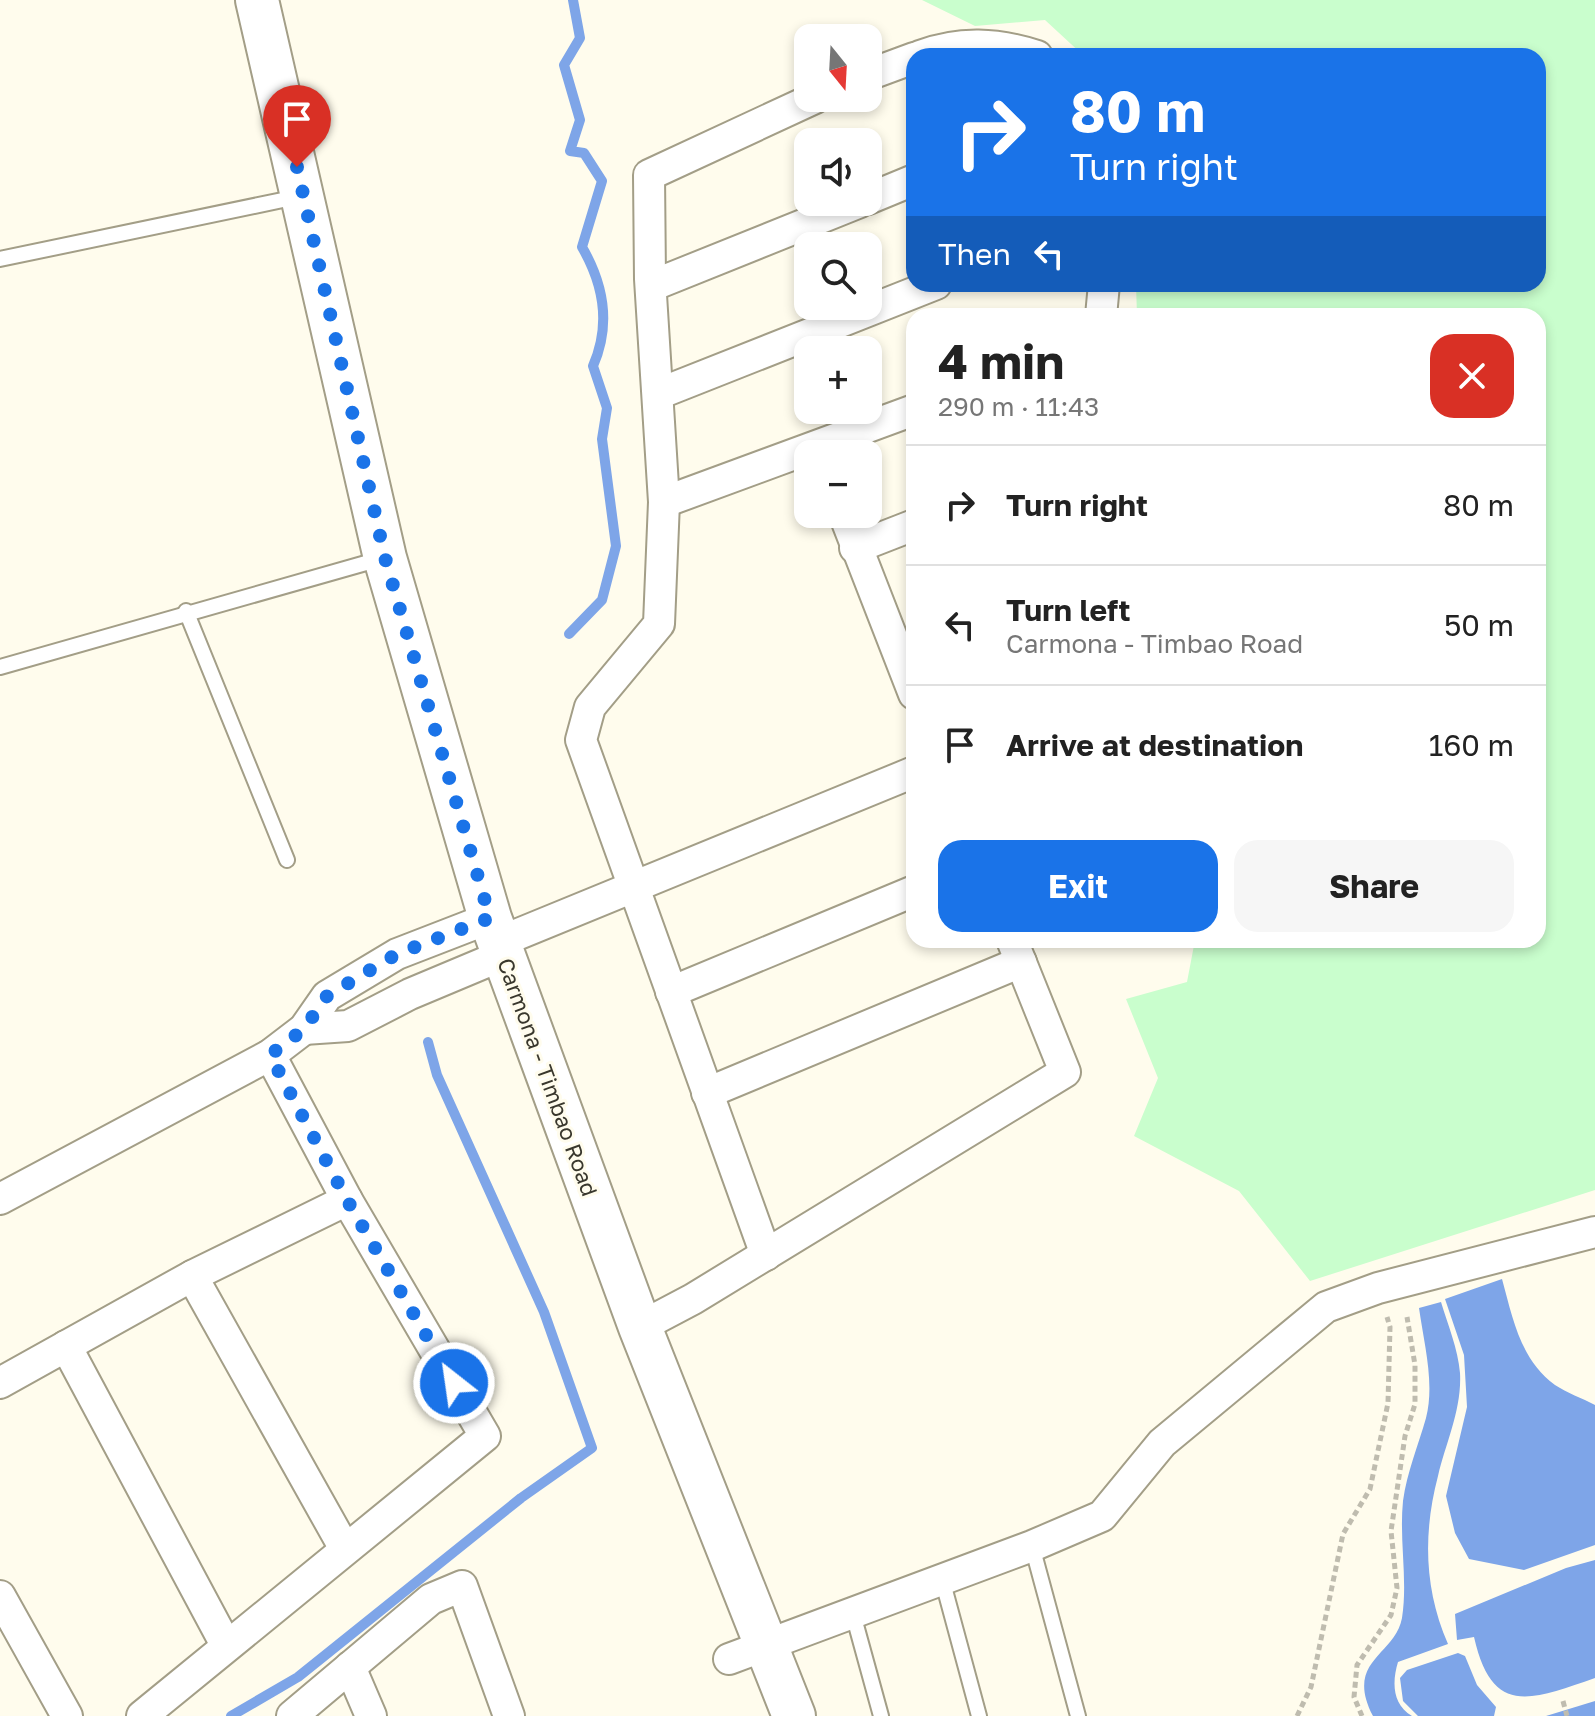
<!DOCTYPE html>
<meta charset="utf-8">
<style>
:root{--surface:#fff;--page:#f6f6f6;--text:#222;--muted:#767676;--line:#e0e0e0;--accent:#1a73e8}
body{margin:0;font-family:"Golos Text",sans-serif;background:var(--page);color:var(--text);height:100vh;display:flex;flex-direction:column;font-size:30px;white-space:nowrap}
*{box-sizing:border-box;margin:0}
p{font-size:26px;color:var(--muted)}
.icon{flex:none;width:44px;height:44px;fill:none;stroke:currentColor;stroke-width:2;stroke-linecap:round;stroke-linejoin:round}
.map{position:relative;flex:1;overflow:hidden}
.details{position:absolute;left:906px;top:308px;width:640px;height:640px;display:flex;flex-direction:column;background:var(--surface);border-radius:24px;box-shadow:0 4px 12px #0003}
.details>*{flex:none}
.guide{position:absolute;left:906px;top:48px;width:640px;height:244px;border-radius:24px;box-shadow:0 4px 12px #0003;background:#1a73e8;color:#fff;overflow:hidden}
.needle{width:52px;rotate:162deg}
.buttons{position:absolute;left:794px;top:24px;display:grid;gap:16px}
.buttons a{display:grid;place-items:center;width:88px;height:88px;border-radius:16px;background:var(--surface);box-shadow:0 4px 12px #0003;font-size:40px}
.pin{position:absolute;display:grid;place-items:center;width:68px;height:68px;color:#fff;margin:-82px -34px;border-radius:50% 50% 50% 0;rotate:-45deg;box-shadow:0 0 8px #0007}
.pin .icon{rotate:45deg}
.me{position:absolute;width:88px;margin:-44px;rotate:330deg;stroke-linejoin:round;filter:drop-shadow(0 0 6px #0008)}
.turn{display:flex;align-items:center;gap:28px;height:168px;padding:0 32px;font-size:36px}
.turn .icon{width:104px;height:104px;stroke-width:2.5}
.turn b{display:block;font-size:56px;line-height:68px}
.then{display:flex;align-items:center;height:76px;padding:0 32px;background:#0003;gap:16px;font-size:30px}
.round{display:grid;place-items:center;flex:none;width:84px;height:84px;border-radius:24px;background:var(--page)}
.head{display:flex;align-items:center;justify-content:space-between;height:136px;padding:0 32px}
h1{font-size:48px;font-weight:700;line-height:60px}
.cta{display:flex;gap:16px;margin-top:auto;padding:16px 32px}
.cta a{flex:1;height:92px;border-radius:24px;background:var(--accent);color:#fff;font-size:32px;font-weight:700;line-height:92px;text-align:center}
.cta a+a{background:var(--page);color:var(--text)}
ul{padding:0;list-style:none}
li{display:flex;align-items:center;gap:24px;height:120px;padding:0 32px;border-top:2px solid var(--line)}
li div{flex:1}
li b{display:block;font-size:30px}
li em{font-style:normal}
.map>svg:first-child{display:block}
.green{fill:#c9fecd}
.water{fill:#7ea5e8}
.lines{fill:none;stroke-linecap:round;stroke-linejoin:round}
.stream{stroke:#7ea5e8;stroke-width:10}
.lane-casing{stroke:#a39e87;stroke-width:18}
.street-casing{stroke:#a39e87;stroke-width:34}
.secondary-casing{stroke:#a39e87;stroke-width:46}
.path{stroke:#bfbcaf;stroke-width:5;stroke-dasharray:6 4;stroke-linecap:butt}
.lane{stroke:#fff;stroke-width:14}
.street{stroke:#fff;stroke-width:30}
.secondary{stroke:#fff;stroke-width:42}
.route{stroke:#1a73e8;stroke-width:14;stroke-dasharray:0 25.2}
.labels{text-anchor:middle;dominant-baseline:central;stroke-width:6;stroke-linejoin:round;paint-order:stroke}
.street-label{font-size:22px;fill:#39372d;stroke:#fffced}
</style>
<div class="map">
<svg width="1595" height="1716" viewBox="0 0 1595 1716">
<rect width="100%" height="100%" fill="#fffced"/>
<polygon class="green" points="922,0 1595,0 1595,1190 1310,1281 1239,1191 1134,1136 1158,1078 1126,999 1187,982 1195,940 1538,940 1538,316 1137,316 1136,284 1538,284 1538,56 1084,56 1045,20 975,26"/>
<g class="water">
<path d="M1502 1279C1513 1319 1520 1359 1555 1385 1567 1393 1582 1398 1595 1405V1545L1524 1570 1469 1559 1455 1533 1446 1496 1467 1407 1464 1355 1445 1299Z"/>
<path d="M1441 1302C1448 1325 1458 1349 1460 1373 1462 1409 1446 1442 1438 1476 1423 1533 1424 1589 1448 1644L1398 1662C1392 1682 1392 1704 1412 1716H1373C1344 1660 1395 1656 1402 1618 1408 1579 1399 1541 1403 1501 1407 1472 1418 1446 1426 1418 1435 1383 1424 1344 1419 1308Z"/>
<path d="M1595 1560V1678C1529 1701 1492 1716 1474 1637L1457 1640 1455 1614 1566 1568Z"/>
<polygon points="1458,1653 1465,1656 1477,1685 1496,1707 1494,1716 1418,1716 1403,1701 1400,1678 1407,1670"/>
<polygon points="1595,1701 1595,1716 1546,1716"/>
</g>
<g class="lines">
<g class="stream">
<path d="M569 634 602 600 616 546 602 439 607 408 593 366C611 325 604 285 582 247L602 181 584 153 570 151 580 120 564 65 580 38 573 0"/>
<polyline points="231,1716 298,1677 521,1498 592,1448 544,1312 437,1075 428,1042"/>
</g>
<defs>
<g id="lane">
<polyline points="0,259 297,197"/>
<polyline points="186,611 287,860"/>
<polyline points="0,667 380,559"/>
<polyline points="1032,1546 1078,1716"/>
<polyline points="942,1579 979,1716"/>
<polyline points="853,1614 881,1716"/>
</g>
<g id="street">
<path d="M920 56C960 41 997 43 1037 56"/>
<polyline points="868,75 914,58"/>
<polyline points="868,199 914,180"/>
<polyline points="651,286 860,202"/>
<polyline points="1101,316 1104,284"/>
<polyline points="658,394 936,284"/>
<polyline points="664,502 914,410"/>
<polyline points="844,514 914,694"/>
<polyline points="855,548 914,525"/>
<polyline points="499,942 914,772"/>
<polyline points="671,992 914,891"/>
<polyline points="304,1029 348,1026 410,994 503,955"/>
<polyline points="707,1093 1021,962"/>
<polyline points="0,1199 270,1055 304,1029 327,996 397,954 490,918"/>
<polyline points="766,1255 581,740 590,707 659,624 664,502 650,279 649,175 815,98"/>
<polyline points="192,1276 345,1549"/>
<polyline points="640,1327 693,1299 1065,1072 1012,940"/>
<polyline points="66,1346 226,1645"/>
<polyline points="0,1383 192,1276 347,1200"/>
<polyline points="0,1596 67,1716"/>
<polyline points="729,1659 1032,1546 1102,1516 1162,1443 1326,1307 1378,1288 1595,1232"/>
<polyline points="350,1667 371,1716"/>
<polyline points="142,1716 485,1436 347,1200 270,1055"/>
<polyline points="292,1716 431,1599 462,1586 509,1716"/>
</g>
<polyline id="secondary" points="257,0 385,558 490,918 640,1327 794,1716"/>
</defs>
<use href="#lane" class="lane-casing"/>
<use href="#street" class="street-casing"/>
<use href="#secondary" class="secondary-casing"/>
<g class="path">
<polyline points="1563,1701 1567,1716"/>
<polyline points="1297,1716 1311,1687 1343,1534 1370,1489 1388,1403 1390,1327 1387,1317"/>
<polyline points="1362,1716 1354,1697 1357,1665 1391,1615 1397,1588 1391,1531 1405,1436 1415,1404 1415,1365 1407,1317"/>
</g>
<use href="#lane" class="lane"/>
<use href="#street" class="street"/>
<use href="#secondary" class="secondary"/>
</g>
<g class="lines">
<polyline class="route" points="297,167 385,558 490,918 397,954 327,996 304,1029 270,1055 347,1200 454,1383"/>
</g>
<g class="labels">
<g class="street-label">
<text transform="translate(548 1077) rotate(70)">Carmona - Timbao Road</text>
</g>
</g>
</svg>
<div class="buttons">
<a><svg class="needle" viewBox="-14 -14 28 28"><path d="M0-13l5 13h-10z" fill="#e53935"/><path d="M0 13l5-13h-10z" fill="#767676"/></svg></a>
<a><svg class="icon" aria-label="sound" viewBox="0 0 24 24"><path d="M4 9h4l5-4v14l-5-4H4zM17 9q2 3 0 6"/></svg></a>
<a><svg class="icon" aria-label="search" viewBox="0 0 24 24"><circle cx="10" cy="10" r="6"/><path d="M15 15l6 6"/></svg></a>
<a>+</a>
<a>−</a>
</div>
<div class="pin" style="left:297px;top:167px;background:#d93025"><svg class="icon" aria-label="arrive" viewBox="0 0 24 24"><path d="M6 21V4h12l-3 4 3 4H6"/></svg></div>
<svg class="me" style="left:454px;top:1383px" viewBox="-20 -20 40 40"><circle r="17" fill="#1a73e8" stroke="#fff" stroke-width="3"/><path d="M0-11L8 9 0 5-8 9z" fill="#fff"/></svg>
<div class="guide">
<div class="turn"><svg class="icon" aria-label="right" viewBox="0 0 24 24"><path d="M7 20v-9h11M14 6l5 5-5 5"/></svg><div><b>80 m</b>Turn right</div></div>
<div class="then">Then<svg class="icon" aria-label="left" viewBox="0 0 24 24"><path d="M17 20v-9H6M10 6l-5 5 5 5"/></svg></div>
</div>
<section class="details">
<div class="head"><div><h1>4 min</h1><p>290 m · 11:43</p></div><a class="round" style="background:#d93025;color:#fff"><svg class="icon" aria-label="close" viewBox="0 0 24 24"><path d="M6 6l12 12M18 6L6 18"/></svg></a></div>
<ul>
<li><svg class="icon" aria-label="right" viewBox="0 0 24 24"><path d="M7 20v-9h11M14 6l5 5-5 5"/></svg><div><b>Turn right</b></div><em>80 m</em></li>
<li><svg class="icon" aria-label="left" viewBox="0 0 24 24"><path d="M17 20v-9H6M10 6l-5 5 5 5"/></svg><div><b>Turn left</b><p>Carmona - Timbao Road</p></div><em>50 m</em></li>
<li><svg class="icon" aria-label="arrive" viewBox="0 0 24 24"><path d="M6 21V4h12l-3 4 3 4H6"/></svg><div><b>Arrive at destination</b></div><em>160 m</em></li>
</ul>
<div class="cta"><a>Exit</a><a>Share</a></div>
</section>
</div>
